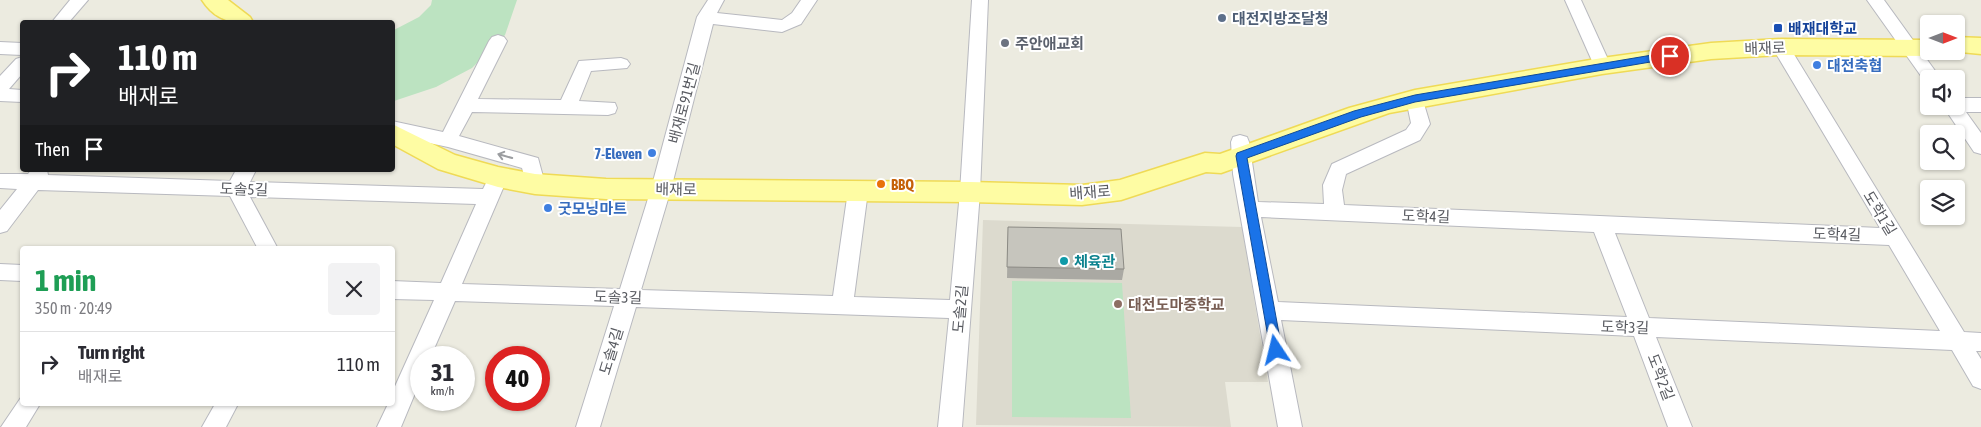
<!DOCTYPE html>
<meta charset="utf-8">
<style>
:root{--surface:#fff;--page:#f2f2f3;--text:#2b2b33;--muted:#7c7c81;--line:#e1e1e2}
body{margin:0;font-family:"Asap Condensed","Noto Sans KR",sans-serif;background:var(--page);color:var(--text);height:100vh;display:flex;flex-direction:column;font-size:19px;white-space:nowrap}
*{box-sizing:border-box;margin:0}
p{font-size:16px;color:var(--muted)}
.icon{flex:none;width:28px;height:28px;fill:none;stroke:currentColor;stroke-width:2;stroke-linecap:round;stroke-linejoin:round}
.map{position:relative;flex:1;overflow:hidden}
.sheet{position:absolute;left:20px;top:246px;width:375px;height:160px;display:flex;flex-direction:column;background:var(--surface);border-radius:5px;box-shadow:0 1px 4px #0004}
.sheet>*{flex:none}
.banner{position:absolute;left:20px;top:20px;width:375px;height:152px;border-radius:5px;box-shadow:0 1px 4px #0004;background:#202124;color:#fff;overflow:hidden}
.needle{width:32px;rotate:90deg}
.tools{position:absolute;left:1920px;top:15px;display:grid;gap:10px}
.tools a{display:grid;place-items:center;width:45px;height:45px;border-radius:5px;background:var(--surface);box-shadow:0 1px 4px #0004;font-size:25px}
.speed{position:absolute;left:410px;top:346px;display:flex;gap:10px;font-size:25px;font-weight:700;text-align:center}
.speed>*{display:grid;place-content:center;width:65px;height:65px;border-radius:50%;background:var(--surface);box-shadow:0 1px 4px #0004;line-height:1}
.speed small{font-size:12px;font-weight:400}
.speed .limit{border:8px solid #d22;background:#fff;color:#111}
.pin{position:absolute;display:grid;place-items:center;width:42px;height:42px;color:#fff;margin:-21px;border:2px solid #fff;border-radius:50%;box-shadow:0 1px 5px #0007}
.me{position:absolute;width:55px;margin:-28px;rotate:350deg;stroke-linejoin:round;filter:drop-shadow(0 0 4px #0008)}
.turn{display:flex;align-items:center;gap:18px;height:105px;padding:0 15px;font-size:22px}
.turn .icon{width:65px;height:65px;stroke-width:2.5}
.turn b{display:block;font-size:35px;line-height:42px}
.then{display:flex;align-items:center;height:48px;padding:0 15px;background:#0003;gap:10px;font-size:19px}
.round{display:grid;place-items:center;flex:none;width:52px;height:52px;border-radius:5px;background:var(--page)}
.headline{display:flex;align-items:center;justify-content:space-between;height:85px;padding:0 15px}
h1{font-size:30px;font-weight:700;line-height:38px;color:#1e9e55}
ul{padding:0;list-style:none}
li{display:flex;align-items:center;gap:15px;height:65px;padding:0 15px;border-top:1px solid var(--line)}
li div{flex:1}
li b{display:block;font-size:19px}
li em{font-style:normal}
.map>svg:first-child{display:block}
.education{fill:#dcdace}
.green{fill:#bce3c1}
.lines{fill:none;stroke-linecap:round;stroke-linejoin:round}
.minor-casing{stroke:#b8b9bf;stroke-width:2}
.major-casing{stroke:#efda56;stroke-width:3}
.minor{fill:#fff;fill-rule:evenodd}
.major{fill:#fefca3;fill-rule:evenodd}
.wall{fill:#aaa9a3}
.building{fill:#c6c5bd;stroke:#8b8a84}
.oneway{stroke:#9b9da0}
.route{fill:#1a73e8;stroke:#114b97}
.service-dot{fill:#5c6f8a;stroke:#fff;stroke-width:2}
.transit-dot{fill:#1a4fb4;stroke:#fff;stroke-width:2}
.worship-dot{fill:#6b7280;stroke:#fff;stroke-width:2}
.shop-dot{fill:#3f7fe0;stroke:#fff;stroke-width:2}
.food-dot{fill:#e8710a;stroke:#fff;stroke-width:2}
.culture-dot{fill:#0f9aa8;stroke:#fff;stroke-width:2}
.education-dot{fill:#8d6e63;stroke:#fff;stroke-width:2}
.labels{text-anchor:middle;dominant-baseline:central;stroke-width:4;stroke-linejoin:round;paint-order:stroke}
.service-label{font-size:15px;font-weight:bold;fill:#4e5e75;stroke:#fff;text-anchor:start}
.transit-label{font-size:15px;font-weight:bold;fill:#164399;stroke:#fff;text-anchor:start}
.worship-label{font-size:15px;font-weight:bold;fill:#5b616d;stroke:#fff;text-anchor:start}
.street-label{font-size:15px;fill:#595b61;stroke:#fff}
.shop-label{font-size:15px;font-weight:bold;fill:#366cbe;stroke:#fff;text-anchor:start}
.food-label{font-size:15px;font-weight:bold;fill:#c56008;stroke:#fff;text-anchor:start}
.culture-label{font-size:15px;font-weight:bold;fill:#0d838f;stroke:#fff;text-anchor:start}
.education-label{font-size:15px;font-weight:bold;fill:#785e54;stroke:#fff;text-anchor:start}
</style>
<div class="map">
<svg width="1981" height="427" viewBox="0 0 1981 427">
<rect width="100%" height="100%" fill="#ecebe0"/>
<polygon class="education" points="983,220 1242,227 1268,382 1225,382 1231,427 976,425"/>
<g class="green">
<polygon points="432,0 517,0 505,35 472,68 436,87 394,101 392,99 392,31 419,17 431,5"/>
<polygon points="1012,281 1122,283 1131,418 1012,417"/>
</g>
<g class="lines">
<defs>
<g id="minor">
<polygon points="70,0 88,0 69,22 52,22"/>
<polygon points="708,0 724,0 717,13 782,20 792,13 801,0 817,0 801,24 782,32 713,24 671,189 641,290 833,296 848,191 851,186 858,183 865,186 868,191 854,297 950,300 960,192 972,0 988,0 980,192 962,427 938,427 949,318 636,307 600,427 576,427 614,306 455,301 430,358 421,358 421,379 401,427 377,427 388,404 392,404 392,393 434,300 392,299 392,281 441,283 476,204 250,197 278,249 258,249 230,196 38,190 7,231 0,233 0,210 17,189 0,188 0,174 28,174 31,170 47,170 48,175 230,181 236,170 256,170 250,182 483,189 487,181 494,179 501,181 504,186 462,284 620,289 651,189 697,17"/>
<polygon points="1565,0 1581,0 1611,66 1608,70 1602,72 1596,70"/>
<polygon points="1867,0 1884,0 1941,79 1929,79 1929,84 1926,83"/>
<polygon points="498,35 504,37 507,41 478,99 561,100 579,61 621,58 627,60 630,64 627,68 591,71 579,101 615,103 617,108 615,113 608,115 472,112 459,136 538,158 545,184 542,189 535,191 528,189 522,168 448,147 392,135 392,121 443,132 489,41 492,37"/>
<path d="M1781 41 1787 43 1964 332 1981 333V351H1976L1981 359V389L1973 386 1952 350 1656 337 1692 427H1668L1634 336 1281 320 1302 427H1278L1233 174 1231 142 1233 137 1240 135 1247 137 1249 142 1258 202 1324 204 1323 185 1332 164 1406 130 1411 123 1406 99 1409 94 1415 92 1421 94 1430 124 1420 140 1346 174 1342 190 1344 205 1880 228 1772 47 1775 43ZM1261 217 1594 232 1627 317 1278 302ZM1615 233 1889 245 1940 331 1649 318Z"/>
<polygon points="0,42 22,43 22,55 0,54"/>
<polygon points="22,57 22,74 9,89 22,90 22,102 0,101 0,76 16,59"/>
<polygon points="1956,98 1981,98 1981,112 1966,112 1981,133 1981,154 1974,152 1943,106 1956,106"/>
<polygon points="0,264 22,265 22,281 0,280"/>
<polygon points="22,396 22,404 40,404 26,427 1,427"/>
<polygon points="215,404 238,404 226,427 202,427"/>
</g>
<g id="major">
<path d="M202 0H228L250 17 253 22C232 25 214 19 202 0Z"/>
<polygon points="1956,37 1981,38 1981,54 1950,51 1956,51"/>
<polygon points="1781,39 1929,40 1929,51 1939,51 1929,56 1781,55 1711,59 1602,74 1389,113 1221,173 1206,172 1121,200 1082,205 970,202 606,199 535,194 498,187 438,169 392,144 392,124 455,155 498,167 535,174 606,179 970,182 1082,185 1120,180 1205,153 1220,154 1349,108 1415,90 1602,58 1711,43"/>
</g>
</defs>
<use href="#minor" class="minor-casing"/>
<use href="#major" class="major-casing"/>
<use href="#minor" class="minor"/>
<use href="#major" class="major"/>
</g>
<polygon class="wall" points="1008,227 1124,269 1122,280 1007,278"/>
<polygon class="building" points="1008,227 1121,229 1124,269 1007,267"/>
<defs><path id="oneway-shaft" d="M-6 0H5M1.5-3L5.5 0L1.5 3" fill="none" stroke-width="1.6" stroke-linecap="round" stroke-linejoin="round" transform="scale(1.25)"/></defs>
<use class="oneway" href="#oneway-shaft" transform="translate(505 156) rotate(-164)"/>
<polygon class="route" points="1670,52 1674,53 1674,58 1415,102 1361,117 1247,158 1282,350 1280,354 1276,355 1271,354 1236,156 1237,153 1354,111 1415,95"/>
<circle class="service-dot" cx="1222" cy="18" r="5"/>
<rect class="transit-dot" x="1773" y="23" width="10" height="10" rx="2.5"/>
<circle class="worship-dot" cx="1005" cy="43" r="5"/>
<g class="shop-dot">
<circle cx="1817" cy="65" r="5"/>
<circle cx="652" cy="153" r="5"/>
<circle cx="548" cy="208" r="5"/>
</g>
<circle class="food-dot" cx="881" cy="184" r="5"/>
<circle class="culture-dot" cx="1064" cy="261" r="5"/>
<circle class="education-dot" cx="1118" cy="304" r="5"/>
<g class="labels">
<g class="service-label">
<text x="1232" y="18">대전지방조달청</text>
</g>
<g class="transit-label">
<text x="1788" y="28">배재대학교</text>
</g>
<g class="worship-label">
<text x="1015" y="43">주안애교회</text>
</g>
<g class="street-label">
<text transform="translate(1765 48) rotate(-2)">배재로</text>
<text transform="translate(684 103) rotate(-75)">배재로91번길</text>
<text transform="translate(244 189) rotate(2)">도솔5길</text>
<text transform="translate(676 189) rotate(1)">배재로</text>
<text transform="translate(1090 192) rotate(-4)">배재로</text>
<text transform="translate(1880 213) rotate(59)">도학1길</text>
<text transform="translate(1426 216) rotate(2)">도학4길</text>
<text transform="translate(1837 234) rotate(2)">도학4길</text>
<text transform="translate(618 297) rotate(2)">도솔3길</text>
<text transform="translate(960 309) rotate(-85)">도솔2길</text>
<text transform="translate(1625 327) rotate(2)">도학3길</text>
<text transform="translate(611 351) rotate(-73)">도솔4길</text>
<text transform="translate(1661 377) rotate(69)">도학2길</text>
</g>
<g class="shop-label">
<text x="1827" y="65">대전축협</text>
<text x="642" y="153" text-anchor="end">7-Eleven</text>
<text x="558" y="208">굿모닝마트</text>
</g>
<g class="food-label">
<text x="891" y="184">BBQ</text>
</g>
<g class="culture-label">
<text x="1074" y="261">체육관</text>
</g>
<g class="education-label">
<text x="1128" y="304">대전도마중학교</text>
</g>
</g>
</svg>
<div class="tools">
<a><svg class="needle" viewBox="-14 -14 28 28"><path d="M0-13l5 13h-10z" fill="#e53935"/><path d="M0 13l5-13h-10z" fill="#7c7c81"/></svg></a>
<a><svg class="icon" aria-label="sound" viewBox="0 0 24 24"><path d="M4 9h4l5-4v14l-5-4H4zM17 9q2 3 0 6"/></svg></a>
<a><svg class="icon" aria-label="search" viewBox="0 0 24 24"><circle cx="10" cy="10" r="6"/><path d="M15 15l6 6"/></svg></a>
<a><svg class="icon" aria-label="layers" viewBox="0 0 24 24"><path d="M12 4l9 5-9 5-9-5zM3 14l9 5 9-5"/></svg></a>
</div>
<div class="speed"><div>31<small>km/h</small></div><div class="limit">40</div></div>
<div class="pin" style="left:1670px;top:56px;background:#d93025"><svg class="icon" aria-label="arrive" viewBox="0 0 24 24"><path d="M6 21V4h12l-3 4 3 4H6"/></svg></div>
<svg class="me" style="left:1276px;top:350px" viewBox="-20 -20 40 40"><path d="M0-17L14 15 0 8-14 15z" fill="#1a73e8" stroke="#fff" stroke-width="4"/></svg>
<div class="banner">
<div class="turn"><svg class="icon" aria-label="right" viewBox="0 0 24 24"><path d="M7 20v-9h11M14 6l5 5-5 5"/></svg><div><b>110 m</b>배재로</div></div>
<div class="then">Then<svg class="icon" aria-label="arrive" viewBox="0 0 24 24"><path d="M6 21V4h12l-3 4 3 4H6"/></svg></div>
</div>
<section class="sheet">
<div class="headline"><div><h1>1 min</h1><p>350 m · 20:49</p></div><a class="round"><svg class="icon" aria-label="close" viewBox="0 0 24 24"><path d="M6 6l12 12M18 6L6 18"/></svg></a></div>
<ul>
<li><svg class="icon" aria-label="right" viewBox="0 0 24 24"><path d="M7 20v-9h11M14 6l5 5-5 5"/></svg><div><b>Turn right</b><p>배재로</p></div><em>110 m</em></li>
</ul>
</section>
</div>
